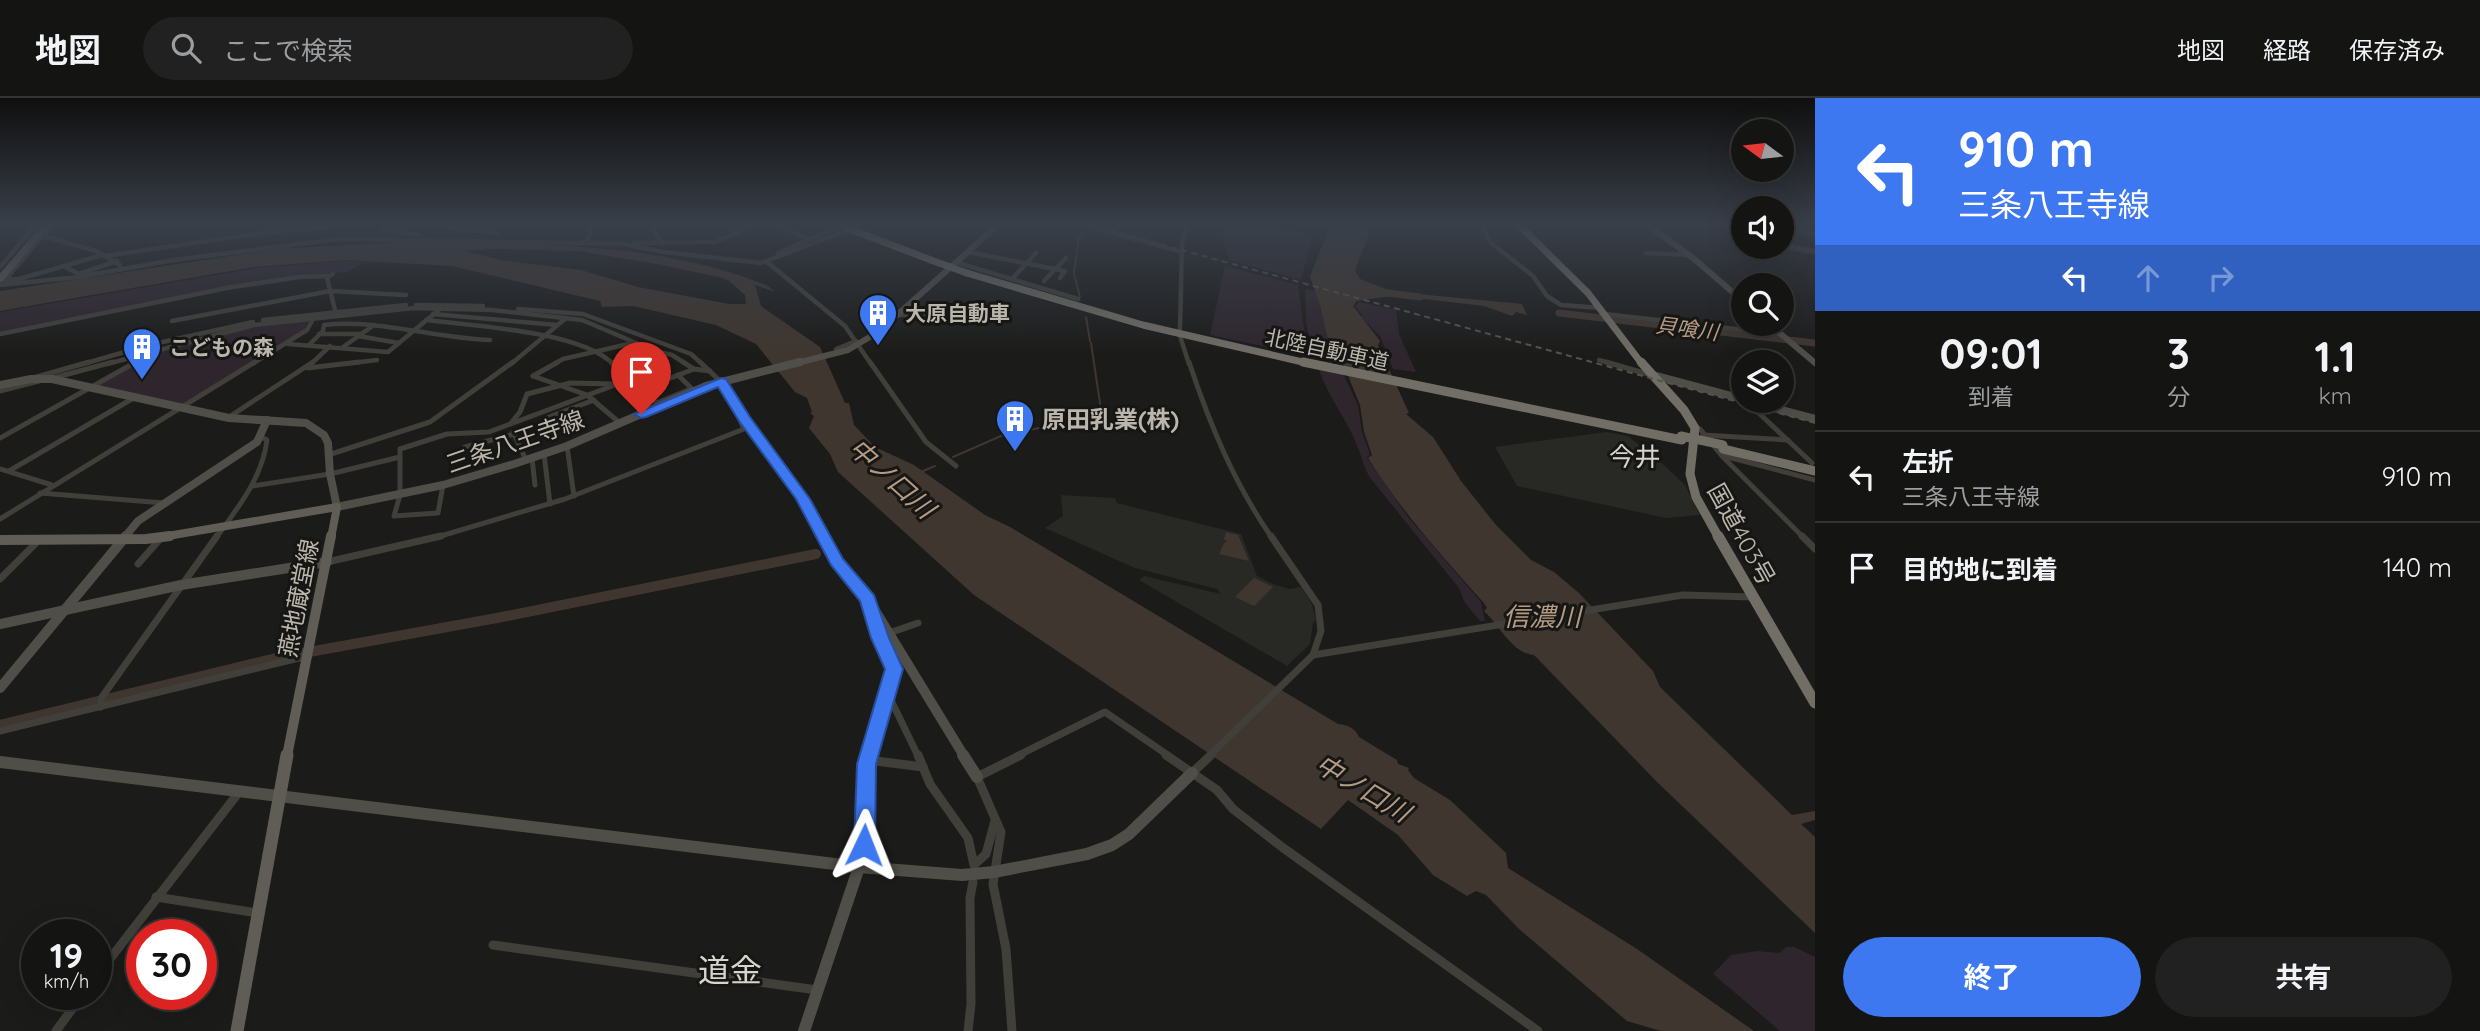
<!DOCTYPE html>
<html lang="ja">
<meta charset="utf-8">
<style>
:root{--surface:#141413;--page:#212121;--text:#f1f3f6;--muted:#9d9ea0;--line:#333;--accent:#3d78f0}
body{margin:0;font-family:Quicksand,"Noto Sans JP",sans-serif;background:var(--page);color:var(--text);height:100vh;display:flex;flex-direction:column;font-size:26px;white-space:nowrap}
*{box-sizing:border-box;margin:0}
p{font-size:23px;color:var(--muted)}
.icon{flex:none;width:38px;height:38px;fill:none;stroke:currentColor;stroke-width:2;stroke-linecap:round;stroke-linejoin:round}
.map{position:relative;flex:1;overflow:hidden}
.sheet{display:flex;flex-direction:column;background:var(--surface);width:665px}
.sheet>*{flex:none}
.hud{background:#3d78f0;color:#fff;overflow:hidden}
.needle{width:46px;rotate:285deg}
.tools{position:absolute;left:1731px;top:21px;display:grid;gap:14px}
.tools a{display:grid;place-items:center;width:63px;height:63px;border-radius:50%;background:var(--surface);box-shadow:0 7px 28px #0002,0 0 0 2px var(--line);font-size:35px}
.speed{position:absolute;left:21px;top:821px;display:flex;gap:14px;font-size:35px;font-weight:700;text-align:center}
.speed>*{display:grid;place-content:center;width:91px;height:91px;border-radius:50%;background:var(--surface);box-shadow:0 7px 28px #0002,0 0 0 2px var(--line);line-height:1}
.speed small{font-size:18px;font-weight:400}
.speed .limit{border:10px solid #d22;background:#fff;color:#111}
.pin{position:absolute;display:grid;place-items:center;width:60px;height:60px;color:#fff;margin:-72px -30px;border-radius:50% 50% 50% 0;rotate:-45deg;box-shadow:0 0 7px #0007}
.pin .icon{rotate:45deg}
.me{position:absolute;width:77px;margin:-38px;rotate:2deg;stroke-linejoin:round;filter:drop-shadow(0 0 5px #0008)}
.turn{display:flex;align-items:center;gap:24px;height:147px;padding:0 28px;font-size:32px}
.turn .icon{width:91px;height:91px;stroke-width:2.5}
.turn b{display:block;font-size:49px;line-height:60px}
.lanes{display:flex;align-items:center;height:66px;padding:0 28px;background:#0003;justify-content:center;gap:35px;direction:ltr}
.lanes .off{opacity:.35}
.eta{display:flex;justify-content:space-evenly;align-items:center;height:119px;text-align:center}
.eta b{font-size:42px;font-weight:700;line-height:49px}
.primary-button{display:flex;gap:14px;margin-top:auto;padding:14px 28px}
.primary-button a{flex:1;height:80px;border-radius:42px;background:var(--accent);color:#fff;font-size:28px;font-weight:700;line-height:80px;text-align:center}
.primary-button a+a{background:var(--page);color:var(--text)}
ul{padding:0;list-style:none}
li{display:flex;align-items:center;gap:21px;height:91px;padding:0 28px;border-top:2px solid var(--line)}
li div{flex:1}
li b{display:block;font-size:26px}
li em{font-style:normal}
header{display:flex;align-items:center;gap:42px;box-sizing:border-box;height:98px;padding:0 35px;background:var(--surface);border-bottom:2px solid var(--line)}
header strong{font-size:33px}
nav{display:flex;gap:38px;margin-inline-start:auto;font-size:24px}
.search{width:490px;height:63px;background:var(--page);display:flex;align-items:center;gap:18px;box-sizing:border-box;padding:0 24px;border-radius:38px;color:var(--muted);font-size:26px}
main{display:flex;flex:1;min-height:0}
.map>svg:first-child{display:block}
.built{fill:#282825}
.green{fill:#2e252d}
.water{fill:#3f362f;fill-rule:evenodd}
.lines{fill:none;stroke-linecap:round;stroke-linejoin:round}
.stream{stroke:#3f362f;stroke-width:2}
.river-far1{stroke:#3f362f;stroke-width:7}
.river{stroke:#3f362f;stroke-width:10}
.street-far3{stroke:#403f3a;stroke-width:4.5}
.street-far2{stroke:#403f3a;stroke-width:5}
.street-far1{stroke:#403f3a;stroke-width:7}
.street{stroke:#403f3a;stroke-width:9}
.secondary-far3{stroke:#504e48;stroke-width:6}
.secondary-far2{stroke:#504e48;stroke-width:8}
.secondary-far1{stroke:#504e48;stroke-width:10}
.secondary{stroke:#504e48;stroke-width:12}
.primary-far3{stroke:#5f5d56;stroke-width:7}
.primary-far2{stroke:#5f5d56;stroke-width:8}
.primary-far1{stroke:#5f5d56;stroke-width:10}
.primary{stroke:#5f5d56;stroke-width:13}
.highway-far2{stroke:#716e66;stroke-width:7}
.highway-far1{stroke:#716e66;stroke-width:9}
.highway{stroke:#716e66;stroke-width:11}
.rail{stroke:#55534d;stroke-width:2;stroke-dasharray:6 4.5;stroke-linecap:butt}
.highway-bridge-far1{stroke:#716e66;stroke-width:7}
.highway-bridge{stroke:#716e66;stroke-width:9}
.route{fill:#3d78f0;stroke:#284e9c;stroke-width:2}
.labels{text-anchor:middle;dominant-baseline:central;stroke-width:6;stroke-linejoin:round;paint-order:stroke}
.far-poi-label{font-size:21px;font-weight:bold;fill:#bbb6ac;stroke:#161614;text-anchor:start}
.far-water-label{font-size:21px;font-style:italic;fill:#b59b84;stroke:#161614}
.far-street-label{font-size:21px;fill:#bbb6ac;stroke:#161614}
.poi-label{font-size:24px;font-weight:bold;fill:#bbb6ac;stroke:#161614;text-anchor:start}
.street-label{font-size:24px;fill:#bbb6ac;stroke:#161614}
.neighbourhood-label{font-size:26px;fill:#d7d4cd;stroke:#161614}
.water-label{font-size:26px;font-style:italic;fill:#b59b84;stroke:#161614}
.near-neighbourhood-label{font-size:32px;fill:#d7d4cd;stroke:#161614}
</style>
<header>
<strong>地図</strong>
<div class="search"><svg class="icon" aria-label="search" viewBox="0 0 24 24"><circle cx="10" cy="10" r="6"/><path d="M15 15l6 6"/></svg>ここで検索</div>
<nav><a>地図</a><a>経路</a><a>保存済み</a></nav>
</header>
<main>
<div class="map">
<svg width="1815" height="933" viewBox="0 0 1815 933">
<rect width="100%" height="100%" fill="#1b1b19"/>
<g class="built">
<polygon points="1606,334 1628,338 1665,368 1685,387 1700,417 1666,420 1517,388 1495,349"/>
<polygon points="1061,397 1115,400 1117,405 1241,436 1257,478 1275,487 1290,491 1301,489 1312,506 1316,523 1313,524 1310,546 1287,568 1139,482 1144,478 1221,496 1217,491 1135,470 1045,430 1063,418"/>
</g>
<g class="green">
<polygon points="1226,127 1257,127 1313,136 1301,182 1229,162 1222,141"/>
<polygon points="344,163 364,164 347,174 297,178 0,235 0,214 257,170"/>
<polygon points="1225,168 1298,187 1308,258 1210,237"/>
<polygon points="1305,191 1317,193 1324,208 1319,211 1325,215 1346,267 1314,260 1306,225"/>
<polygon points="1359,204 1396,212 1399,236 1416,274 1393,271 1380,238 1361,219 1362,217 1355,208"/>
<polygon points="309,221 304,233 182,306 97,288 163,250 253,229"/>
<path d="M1318 269 1342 273 1358 307 1362 334 1370 356 1367 360 1408 419 1481 504 1485 523H1480L1465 505 1459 490 1371 381C1364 371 1363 362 1358 350 1348 322 1327 298 1318 269Z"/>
<polygon points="1786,849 1794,849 1815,859 1815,933 1780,933 1713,876 1731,857 1757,853 1780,855"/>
</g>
<g class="water">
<path d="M1330 127H1372L1355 172 1360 181 1391 193V198L1357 203 1353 208 1380 243 1378 247 1409 315 1406 316 1433 339 1461 383 1496 427 1531 462 1554 474 1579 495 1653 573 1660 589 1792 717 1815 713V722L1801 726 1815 739V835L1658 685 1534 557C1513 556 1499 527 1484 513L1487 510 1483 504C1442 458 1401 413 1368 360L1372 357 1364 334 1360 307 1341 261 1328 241 1320 207 1310 179Z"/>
<path d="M403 144C525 147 654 141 768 188L775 194 755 187 761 208 820 249 845 305H849L854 327 875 349 914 367 985 417 1010 429 1338 626C1348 627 1355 630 1359 639L1397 662 1398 666 1409 670 1408 672 1414 680 1450 702 1506 755 1508 770 1637 851 1754 933H1661L1627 923 1519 831 1486 797 1476 793 1467 798 1433 777 1398 737 1348 702 1321 731 974 497 838 374 830 356 809 330 814 318 810 315 812 314 807 300 795 294 756 246 716 227 633 208 602 209 600 203 452 168 345 162 254 169 0 213V193L277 151ZM495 151 577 153 652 165 719 179 728 182 745 197 746 206H729L638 189 581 172 501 162 464 153Z"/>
<polygon points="1407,195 1522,206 1527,217 1516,214 1512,218 1484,208 1407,199"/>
<polygon points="1226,434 1238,437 1249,463 1219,456 1224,445 1227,444 1224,441"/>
<polygon points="1254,480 1273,489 1254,508 1235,499"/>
</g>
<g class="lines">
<g class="stream">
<polyline points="1717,127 1743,138"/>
<polyline points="1778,149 1815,156"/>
<polyline points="1074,174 1079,140 1087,130"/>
<polyline points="1074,176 1080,199"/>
<polyline points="1086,219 1090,243"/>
<polyline points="953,359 1001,338 1058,326 1101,312 1091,245"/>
<polyline points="923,373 935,368"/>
</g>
<g class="river-far1">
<polyline points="1379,194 1420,199"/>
<polyline points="1559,215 1815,245"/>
</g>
<polyline class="river" points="0,627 276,560 497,520 816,456"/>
<g class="street-far3">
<polyline points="388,127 383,132 419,137"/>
<polyline points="443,127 441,128 497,135"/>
<polyline points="651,127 662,146"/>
<polyline points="723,127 736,136"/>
<polyline points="777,127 810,142"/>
<polyline points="1085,127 1182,154"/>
<polyline points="1482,127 1490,144 1533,178 1547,198 1561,207 1601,210"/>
<polyline points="1729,127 1743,133"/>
<polyline points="1782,128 1815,137"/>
<polyline points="43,138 96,153 120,167"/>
<polyline points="583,144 588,143 592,127"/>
<polyline points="634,145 715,144 754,127"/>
<polyline points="1782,146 1815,153"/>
<polyline points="968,154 1065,173 1060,180"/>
<polyline points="778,155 842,127"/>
<polyline points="1646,155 1689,157"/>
<polyline points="105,158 270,134 348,127"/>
<polyline points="767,164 845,228 871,266"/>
<polyline points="955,164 1078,201"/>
<polyline points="63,168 79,176 117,163"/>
<polyline points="0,169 36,127"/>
<polyline points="333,176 327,180 335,212"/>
<polyline points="1012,181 1036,155"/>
<polyline points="5,182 19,181 102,157"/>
<polyline points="5,182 52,127"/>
<polyline points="1044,183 1066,160"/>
<polyline points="0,187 78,179 174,162 339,141 623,146 664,154 761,165 862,127"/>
<polyline points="416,207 483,208"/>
<polyline points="518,211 583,216 691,256 702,266"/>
<polyline points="433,216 557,227"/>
<polyline points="1605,216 1780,236"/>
<polyline points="898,217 977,215"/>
<polyline points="263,222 406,207"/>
<path d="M426 222C473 228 581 233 613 266"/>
<polyline points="172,223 330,193 406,197"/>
<polyline points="1180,231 1182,147 1186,127"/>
<polyline points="0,236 227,190 299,179 328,178"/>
<polyline points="319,236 360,236"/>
<polyline points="358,238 399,245"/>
<polyline points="1180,238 1189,266"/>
<polyline points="288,246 388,254 440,211"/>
<path d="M309 247 323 233 324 227C380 221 434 240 490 242"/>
<polyline points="343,249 374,227"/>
<polyline points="836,251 856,243"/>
<polyline points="1599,262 1612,266"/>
<polyline points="83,266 149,247 253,224"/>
<polyline points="107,266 254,227 414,210 492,212 582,222 655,253 672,257 686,266"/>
<polyline points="133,266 152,255"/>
<polyline points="252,266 307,232 314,219"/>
<polyline points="311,266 330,248"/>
<polyline points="344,266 377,262"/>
<polyline points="511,266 566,220"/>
<polyline points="554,266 563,261 633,245"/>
<polyline points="649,266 654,264 650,262"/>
</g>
<g class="street-far2">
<polyline points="611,264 629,283 657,305"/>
<polyline points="683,264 694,271 710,273"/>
<polyline points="700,264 721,284"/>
<polyline points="870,264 926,344 956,368"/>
<path d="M1189 264C1210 327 1234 385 1272 440"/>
<polyline points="1606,264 1651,277"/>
<polyline points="308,270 359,264"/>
<polyline points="622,276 654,264"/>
<polyline points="678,277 691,290"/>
<polyline points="533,278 558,264"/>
<polyline points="533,278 587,297 620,325"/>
<polyline points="33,280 89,264"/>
<polyline points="53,280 113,264"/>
<polyline points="0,293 39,283"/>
<polyline points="659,304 691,291"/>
<polyline points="1747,304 1812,365"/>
<polyline points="229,319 313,264"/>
<polyline points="549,319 594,302"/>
<polyline points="511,325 520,314 527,296 570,285 613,286"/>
<polyline points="1694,329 1700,331 1722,358 1804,440"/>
<polyline points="513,334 526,362"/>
<polyline points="1703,337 1788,342"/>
<polyline points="0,340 136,264"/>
<polyline points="567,348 574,398"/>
<polyline points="465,349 514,336"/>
<polyline points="544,356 550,406"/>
<polyline points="328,357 430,324 513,264"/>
<polyline points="1724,358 1815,382"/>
<polyline points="532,360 535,387"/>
<polyline points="0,371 52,387"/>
<polyline points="9,373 137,298"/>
<polyline points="443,387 438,415 394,418 400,397 400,351 447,336 489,334 655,272 668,281 694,271"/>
<polyline points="253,388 330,376 400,359"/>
<polyline points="40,395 164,405"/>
<polyline points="0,421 255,264"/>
<path d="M216 440C238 409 262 381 267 342L261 339"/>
<polyline points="434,440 565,401 744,331 736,313 738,310"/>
</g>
<g class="street-far1">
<polyline points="1802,438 1815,451"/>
<polyline points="327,464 441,438"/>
<polyline points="138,466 161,440"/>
<polyline points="0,481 37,444"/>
<polyline points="889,535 918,525"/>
<polyline points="1313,557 1683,497 1752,499"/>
<polyline points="888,596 918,658"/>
<polyline points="100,609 102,599 217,438"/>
<polyline points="0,633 307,558"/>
<polyline points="869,658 894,571 872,514"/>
<polyline points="1017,658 1105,614 1169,658"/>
<polyline points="1209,658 1313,557 1321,533 1318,507 1271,438"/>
</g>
<g class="street">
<polyline points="918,657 930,686 968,740 974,767 986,756 995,723"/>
<polyline points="1166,657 1217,692 1233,711 1282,749 1538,933"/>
<polyline points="868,662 923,669"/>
<polyline points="1192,675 1211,657"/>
<polyline points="859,769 865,747 867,666 870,657"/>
<polyline points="156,799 258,815"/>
<polyline points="493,847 817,892"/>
<polyline points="96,879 239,694"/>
<polyline points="56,933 83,896"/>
<polyline points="968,933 971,906 970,800 973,784"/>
<polyline points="1012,933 1006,851 993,786 1001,734 977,679 1021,657"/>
</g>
<g class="secondary-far3">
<polyline points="1648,127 1693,160 1743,203"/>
<polyline points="1769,226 1815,265"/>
<polyline points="793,266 848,252 878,234 998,127"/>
</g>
<g class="secondary-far2">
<polyline points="1653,277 1743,301"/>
<path d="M721 284C754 337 794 384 823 440"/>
<polyline points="0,287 31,281 52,281 229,320 306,325 324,337 328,345 330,376 337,409 443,387 514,366 567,348 706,288 800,264"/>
<polyline points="1748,303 1815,321"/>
<polyline points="124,440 138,423 257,344 267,322"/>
</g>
<g class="secondary-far1">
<polyline points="822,438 836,464 868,501 964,658"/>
<polyline points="0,526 181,487 327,464"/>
<polyline points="0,590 126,438"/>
</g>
<g class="secondary">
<polyline points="963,657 977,679"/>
<polyline points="0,664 859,769 962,777 994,774 1087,756 1112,747 1129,736 1192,675"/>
<polyline points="804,933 859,769"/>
</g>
<polyline class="primary-far3" points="0,181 46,127"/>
<polyline class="primary-far2" points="156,440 337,409 331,440"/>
<g class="primary-far1">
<polyline points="0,442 146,441 170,438"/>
<polyline points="287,658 331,438"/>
</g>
<polyline class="primary" points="237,933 287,657"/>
<g class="highway-far2">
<polyline points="1519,127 1588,195 1642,266"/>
<polyline points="855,133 931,162"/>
<polyline points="967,175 1143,227 1311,266"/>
</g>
<g class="highway-far1">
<polyline points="1303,264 1682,342"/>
<polyline points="1641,264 1684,312 1695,330 1690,376 1696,399 1719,440"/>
<polyline points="1723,351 1815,373"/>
</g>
<polyline class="highway" points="1718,438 1815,605"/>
<polyline class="rail" points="1090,127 1815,325"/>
<g class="highway-bridge-far1">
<polyline points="843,127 855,133"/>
<polyline points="931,162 967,175"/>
</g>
<polyline class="highway-bridge" points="1681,338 1723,347"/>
</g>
<linearGradient id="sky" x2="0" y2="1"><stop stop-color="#0f0f0e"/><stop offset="0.49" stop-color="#393f49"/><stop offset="1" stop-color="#393f49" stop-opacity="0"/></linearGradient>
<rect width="1815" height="258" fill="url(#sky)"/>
<polygon class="route" points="721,280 726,281 750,319 810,401 843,461 874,497 889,540 903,571 876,666 875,747 872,753 864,756 857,753 854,747 857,666 885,571 871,540 860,503 831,467 796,401 739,323 718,289 646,319 641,320 634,316"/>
<defs>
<symbol id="building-pin" viewBox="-11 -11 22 30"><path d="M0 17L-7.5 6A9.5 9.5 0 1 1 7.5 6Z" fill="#3d78f0" stroke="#161614"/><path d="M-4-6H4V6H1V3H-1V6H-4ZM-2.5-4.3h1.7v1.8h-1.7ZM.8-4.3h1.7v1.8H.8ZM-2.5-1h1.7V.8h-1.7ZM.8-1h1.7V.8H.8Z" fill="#fff"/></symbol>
</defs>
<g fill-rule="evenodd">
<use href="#building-pin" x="856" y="193" width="44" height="60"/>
<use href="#building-pin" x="120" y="227" width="44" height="60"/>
<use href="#building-pin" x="993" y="299" width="44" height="60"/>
</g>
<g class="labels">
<g class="far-poi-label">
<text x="905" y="215">大原自動車</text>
<text x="169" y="249">こどもの森</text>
</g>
<g class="far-water-label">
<text transform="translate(1687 230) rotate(7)">貝喰川</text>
</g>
<g class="far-street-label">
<text transform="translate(1327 251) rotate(12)">北陸自動車道</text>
</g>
<g class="poi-label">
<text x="1042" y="321">原田乳業(株)</text>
</g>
<g class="street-label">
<text transform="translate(515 343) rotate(-19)">三条八王寺線</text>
<text transform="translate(1742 436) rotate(61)">国道403号</text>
<text transform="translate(298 500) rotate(-79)">燕地蔵堂線</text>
</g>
<g class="neighbourhood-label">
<text x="1635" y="358">今井</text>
</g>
<g class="water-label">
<text transform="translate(892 380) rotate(42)">中ノ口川</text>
<text x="1542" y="518">信濃川</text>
<text transform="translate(1363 690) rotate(31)">中ノ口川</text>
</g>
<g class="near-neighbourhood-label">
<text x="730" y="872">道金</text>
</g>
</g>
</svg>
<div class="tools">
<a><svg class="needle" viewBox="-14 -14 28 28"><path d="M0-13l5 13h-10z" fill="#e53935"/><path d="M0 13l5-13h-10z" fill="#9d9ea0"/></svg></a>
<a><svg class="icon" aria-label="sound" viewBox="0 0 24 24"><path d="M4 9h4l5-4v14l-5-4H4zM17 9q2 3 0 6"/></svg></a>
<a><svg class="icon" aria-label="search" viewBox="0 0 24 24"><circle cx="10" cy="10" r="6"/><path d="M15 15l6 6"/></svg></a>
<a><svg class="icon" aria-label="layers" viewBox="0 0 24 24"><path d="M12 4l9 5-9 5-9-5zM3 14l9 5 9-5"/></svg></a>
</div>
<div class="speed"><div>19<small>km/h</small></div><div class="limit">30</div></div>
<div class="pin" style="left:641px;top:316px;background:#d93025"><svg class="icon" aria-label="arrive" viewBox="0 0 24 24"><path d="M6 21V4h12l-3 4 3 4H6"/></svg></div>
<svg class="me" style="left:864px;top:747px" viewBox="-20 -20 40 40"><path d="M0-17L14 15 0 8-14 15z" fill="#3d78f0" stroke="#fff" stroke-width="4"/></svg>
</div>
<section class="sheet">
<div class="hud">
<div class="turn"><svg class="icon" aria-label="left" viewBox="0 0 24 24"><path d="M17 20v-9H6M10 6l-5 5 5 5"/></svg><div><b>910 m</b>三条八王寺線</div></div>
<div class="lanes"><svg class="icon" aria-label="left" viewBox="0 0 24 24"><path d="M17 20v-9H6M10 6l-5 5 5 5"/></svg><svg class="icon off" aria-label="ahead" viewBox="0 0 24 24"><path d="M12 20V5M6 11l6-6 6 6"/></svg><svg class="icon off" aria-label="right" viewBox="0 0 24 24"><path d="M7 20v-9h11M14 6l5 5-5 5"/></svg></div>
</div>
<div class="eta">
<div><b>09:01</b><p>到着</p></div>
<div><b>3</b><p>分</p></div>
<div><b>1.1</b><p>km</p></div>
</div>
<ul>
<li><svg class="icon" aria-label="left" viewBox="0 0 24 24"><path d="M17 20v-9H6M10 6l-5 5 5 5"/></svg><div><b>左折</b><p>三条八王寺線</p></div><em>910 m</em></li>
<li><svg class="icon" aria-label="arrive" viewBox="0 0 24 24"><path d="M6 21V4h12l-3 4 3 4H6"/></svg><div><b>目的地に到着</b></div><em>140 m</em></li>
</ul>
<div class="primary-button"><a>終了</a><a>共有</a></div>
</section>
</main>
